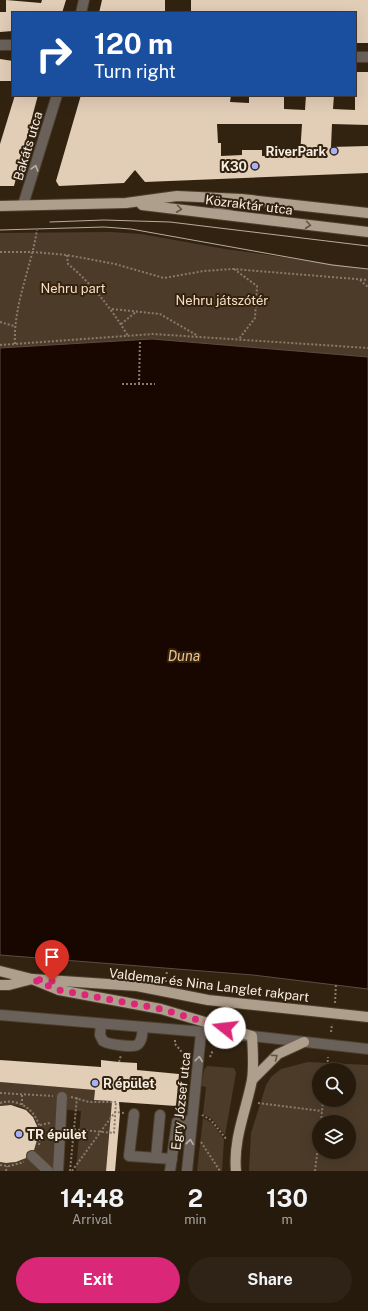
<!DOCTYPE html>
<meta charset="utf-8">
<style>
:root{--surface:#261a0d;--page:#2e2316;--text:#f1f3f6;--muted:#a4a19d;--line:#42382e;--accent:#db2777}
body{margin:0;font-family:"Public Sans",sans-serif;background:var(--page);color:var(--text);height:100vh;display:flex;flex-direction:column;font-size:15px;white-space:nowrap}
*{box-sizing:border-box;margin:0}
p{font-size:13px;color:var(--muted)}
.icon{flex:none;width:22px;height:22px;fill:none;stroke:currentColor;stroke-width:2;stroke-linecap:round;stroke-linejoin:round}
.map{position:relative;height:1171px;overflow:hidden}
.side{display:flex;flex-direction:column;background:var(--surface);flex:1}
.side>*{flex:none}
.banner{position:absolute;left:12px;top:12px;width:344px;height:84px;border-radius:0px;box-shadow:0 4px 16px #0002,0 0 0 1px var(--line);background:#1a4fa0;color:#fff;overflow:hidden}
.controls{position:absolute;left:312px;top:1063px;display:grid;gap:8px}
.controls a{display:grid;place-items:center;width:44px;height:44px;border-radius:50%;background:var(--surface);box-shadow:0 4px 16px #0002,0 0 0 1px var(--line);font-size:20px}
.pin{position:absolute;display:grid;place-items:center;width:34px;height:34px;color:#fff;margin:-41px -17px;border-radius:50% 50% 50% 0;rotate:-45deg;box-shadow:0 0 4px #0007}
.pin .icon{rotate:45deg}
.me{position:absolute;width:44px;margin:-22px;rotate:286deg;stroke-linejoin:round;filter:drop-shadow(0 0 3px #0008)}
.turn{display:flex;align-items:center;gap:14px;height:84px;padding:0 16px;font-size:18px}
.turn .icon{width:52px;height:52px;stroke-width:2.5}
.turn b{display:block;font-size:28px;line-height:34px}
.eta{display:flex;justify-content:space-evenly;align-items:center;height:68px;text-align:center}
.eta b{font-size:24px;font-weight:700;line-height:28px}
.button{display:flex;gap:8px;margin-top:auto;padding:8px 16px}
.button a{flex:1;height:46px;border-radius:24px;background:var(--accent);color:#fff;font-size:16px;font-weight:700;line-height:46px;text-align:center}
.button a+a{background:var(--page);color:var(--text)}
.map>svg:first-child{display:block}
.green{fill:#4c3b29;fill-rule:evenodd}
.water{fill:#170700;stroke:#5b4c44}
.lines{fill:none;stroke-linecap:round;stroke-linejoin:round}
.canal{stroke:#170700;stroke-width:12}
.building{fill:#e2cdb7;fill-rule:evenodd}
.minor-casing{stroke:#4e3f2e;stroke-width:12}
.major-casing{stroke:#4e3f2e;stroke-width:12}
.path{stroke:#897b6c;stroke-width:2;stroke-dasharray:2 2;stroke-linecap:butt}
.minor{stroke:#6a625a;stroke-width:10}
.major{stroke:#ae9e8c;stroke-width:10}
.tram{stroke:#b8ac9f;stroke-width:1}
.oneway{stroke:#b9afa5}
.oneway2{stroke:#645442}
.route{stroke:#db2777;stroke-width:7;stroke-dasharray:0 12.6}
.poi-dot{fill:#a8b0fc;stroke:#322311;stroke-width:1.5}
.labels{text-anchor:middle;dominant-baseline:central;stroke-width:4;stroke-linejoin:round;paint-order:stroke}
.street-label{font-size:13px;fill:#f9eee3;stroke:#322311}
.poi-label{font-size:13px;font-weight:bold;fill:#f9eee3;stroke:#322311;text-anchor:end}
.park-label{font-size:13px;fill:#fbdec0;stroke:#322311}
.water-label{font-size:14px;font-style:italic;fill:#f1c28f;stroke:#322311}
</style>
<div class="map">
<svg width="368" height="1171" viewBox="0 0 368 1171">
<rect width="100%" height="100%" fill="#322311"/>
<g class="green">
<polygon points="111,232 141,234 225,249 368,269 368,357 152,339 0,348 0,233"/>
<path d="M308 1062 368 1065V1171H249L251 1133 266 1085 271 1077 281 1069ZM319 1070H349V1100H319ZM319 1122H349V1152H319Z"/>
<polygon points="207,1066 234,1068 236,1073 225,1135 211,1118 203,1114 206,1087 201,1086 204,1070"/>
<path d="M0 1082 95 1090 94 1100 112 1101 106 1171H76L81 1111 59 1109 54 1171H0V1162C50 1171 51 1095 0 1106Z"/>
<polygon points="203,1118 212,1123 224,1139 222,1171 197,1171"/>
</g>
<polygon class="water" points="152,339 368,357 368,989 253,975 0,955 0,348"/>
<g class="lines">
<polyline class="canal" points="48,968 51,943"/>
</g>
<g class="building">
<polygon points="6,0 41,3 42,0 66,0 62,13 13,13 13,31 0,32 0,12 6,12"/>
<polygon points="102,0 165,0 165,13 99,13"/>
<polygon points="191,0 368,0 368,43 355,43 355,13 191,13"/>
<polygon points="0,59 13,61 13,81 0,81"/>
<path d="M355 72H368V125L332 124 331 147 368 146V173L145 182 135 170 124 183 59 186 56 181 81 95H231L230 102 249 103V95H284V109L305 110 306 95H334L333 109 355 110ZM217 124H302L300 155 262 156V150H242V155L221 156V143H218Z"/>
<polygon points="15,95 38,95 14,186 0,186 0,144"/>
<polygon points="0,1060 101,1067 101,1060 119,1062 137,1063 137,1070 179,1074 176,1106 119,1102 120,1113 115,1171 106,1171 112,1101 94,1100 95,1090 0,1082"/>
<polygon points="11,1105 26,1110 33,1117 37,1126 38,1137 34,1150 27,1152 26,1158 16,1162 6,1163 0,1162 0,1106"/>
</g>
<g class="lines">
<defs>
<g id="minor">
<polyline points="81,13 84,0"/>
<polyline points="0,45 13,45"/>
<polyline points="355,57 368,57"/>
<polyline points="23,205 57,95"/>
<polyline points="231,215 223,213 219,206 226,200 233,200"/>
<polyline points="0,1015 252,1036 368,1049"/>
<path d="M101 1024 100 1035 103 1041C107 1044 133 1048 137 1045 143 1041 142 1032 143 1027"/>
<polyline points="134,1114 129,1156 172,1159"/>
<polyline points="32,1156 48,1171"/>
<polyline points="156,1158 160,1115"/>
<polyline points="58,1171 62,1097"/>
<polyline points="170,1171 177,1122 178,1121 192,1121"/>
<polyline points="187,1171 201,1033"/>
</g>
<g id="major">
<polyline points="142,205 368,232"/>
<polyline points="0,206 126,203 177,196 241,199 368,213"/>
<polyline points="0,971 32,979 137,986 208,1000 368,1017"/>
<path d="M0 985H9L32 979 59 990 161 1009 252 1036C253 1051 254 1066 252 1080 246 1111 233 1139 236 1171"/>
<polyline points="252,1080 278,1054 304,1042"/>
</g>
</defs>
<use href="#minor" class="minor-casing"/>
<use href="#major" class="major-casing"/>
<g class="path">
<polyline points="0,252 33,252 67,255 115,264 164,278 204,271 233,269 368,280"/>
<path d="M67 255 68 264C93 285 111 308 128 336"/>
<polyline points="234,269 257,286 255,318 239,339"/>
<polyline points="360,280 368,287"/>
<polyline points="112,309 160,314 198,336"/>
<polyline points="0,322 14,326"/>
<polyline points="121,324 137,311"/>
<path d="M15 344C13 306 31 268 37 230"/>
<polyline points="0,345 153,334 368,348"/>
<polyline points="122,384 155,384"/>
<polyline points="139,384 140,340"/>
<polyline points="166,982 167,970"/>
<polyline points="335,1003 336,983"/>
<polyline points="331,1032 332,1024"/>
<polyline points="175,1040 175,1044 188,1059"/>
<polyline points="210,1057 213,1050"/>
<polyline points="119,1062 121,1055"/>
<polyline points="327,1070 328,1057"/>
<polyline points="0,1093 53,1096"/>
<polyline points="22,1095 22,1105"/>
<polyline points="71,1097 89,1102 116,1102"/>
<path d="M0 1103C26 1095 48 1123 38 1147"/>
<polyline points="258,1103 322,1111"/>
<polyline points="202,1115 211,1120 227,1140"/>
<polyline points="321,1122 323,1100"/>
<polyline points="40,1125 50,1123"/>
<polyline points="70,1129 114,1133 116,1102"/>
<polyline points="201,1142 220,1171"/>
<polyline points="0,1165 9,1166 24,1162"/>
<polyline points="6,1171 7,1166"/>
<polyline points="70,1171 77,1097"/>
<polyline points="72,1171 115,1112 125,1113"/>
<polyline points="315,1171 319,1138"/>
</g>
<use href="#minor" class="minor"/>
<use href="#major" class="major"/>
<g class="tram">
<polyline points="50,222 104,220 170,222 368,246"/>
<polyline points="0,230 104,227 131,229 332,265 368,269"/>
</g>
</g>
<defs><path id="oneway-chevron" d="M-2-3.5L2.5 0L-2 3.5" fill="none" stroke-width="1.6" stroke-linecap="round" stroke-linejoin="round"/></defs>
<g class="oneway">
<use href="#oneway-chevron" transform="translate(35 168) rotate(-73)"/>
<use href="#oneway-chevron" transform="translate(199 1059) rotate(-83)"/>
<use href="#oneway-chevron" transform="translate(190 1142) rotate(-84)"/>
</g>
<g class="oneway2">
<use href="#oneway-chevron" transform="translate(179 209) rotate(7)"/>
<use href="#oneway-chevron" transform="translate(308 225) rotate(7)"/>
<use href="#oneway-chevron" transform="translate(275 1057) rotate(-37)"/>
</g>
<g class="lines">
<polyline class="route" points="52,981 32,979 59,990 161,1009 225,1028"/>
</g>
<g class="poi-dot">
<circle cx="334" cy="151" r="4"/>
<circle cx="255" cy="166" r="4"/>
<circle cx="95" cy="1083" r="4"/>
<circle cx="19" cy="1134" r="4"/>
</g>
<g class="labels">
<g class="street-label">
<text transform="translate(28 146) rotate(-73)">Bakáts utca</text>
<text transform="translate(249 205) rotate(7)">Közraktár utca</text>
<text transform="translate(209 985) rotate(7)">Valdemar és Nina Langlet rakpart</text>
<text transform="translate(181 1101) rotate(-84)">Egry József utca</text>
</g>
<g class="poi-label">
<text x="326" y="151">RiverPark</text>
<text x="247" y="166">K30</text>
<text x="103" y="1083" text-anchor="start">R épület</text>
<text x="27" y="1134" text-anchor="start">TR épület</text>
</g>
<g class="park-label">
<text x="73" y="288">Nehru part</text>
<text x="222" y="300">Nehru játszótér</text>
</g>
<g class="water-label">
<text x="184" y="656">Duna</text>
</g>
</g>
</svg>
<div class="controls">
<a><svg class="icon" aria-label="search" viewBox="0 0 24 24"><circle cx="10" cy="10" r="6"/><path d="M15 15l6 6"/></svg></a>
<a><svg class="icon" aria-label="layers" viewBox="0 0 24 24"><path d="M12 4l9 5-9 5-9-5zM3 14l9 5 9-5"/></svg></a>
</div>
<div class="pin" style="left:52px;top:981px;background:#d93025"><svg class="icon" aria-label="arrive" viewBox="0 0 24 24"><path d="M6 21V4h12l-3 4 3 4H6"/></svg></div>
<svg class="me" style="left:225px;top:1028px" viewBox="-20 -20 40 40"><circle r="19" fill="#fff"/><path d="M0-13L10 11 0 6-10 11z" fill="#db2777"/></svg>
<div class="banner">
<div class="turn"><svg class="icon" aria-label="right" viewBox="0 0 24 24"><path d="M7 20v-9h11M14 6l5 5-5 5"/></svg><div><b>120 m</b>Turn right</div></div>
</div>
</div>
<section class="side">
<div class="eta">
<div><b>14:48</b><p>Arrival</p></div>
<div><b>2</b><p>min</p></div>
<div><b>130</b><p>m</p></div>
</div>
<div class="button"><a>Exit</a><a>Share</a></div>
</section>
